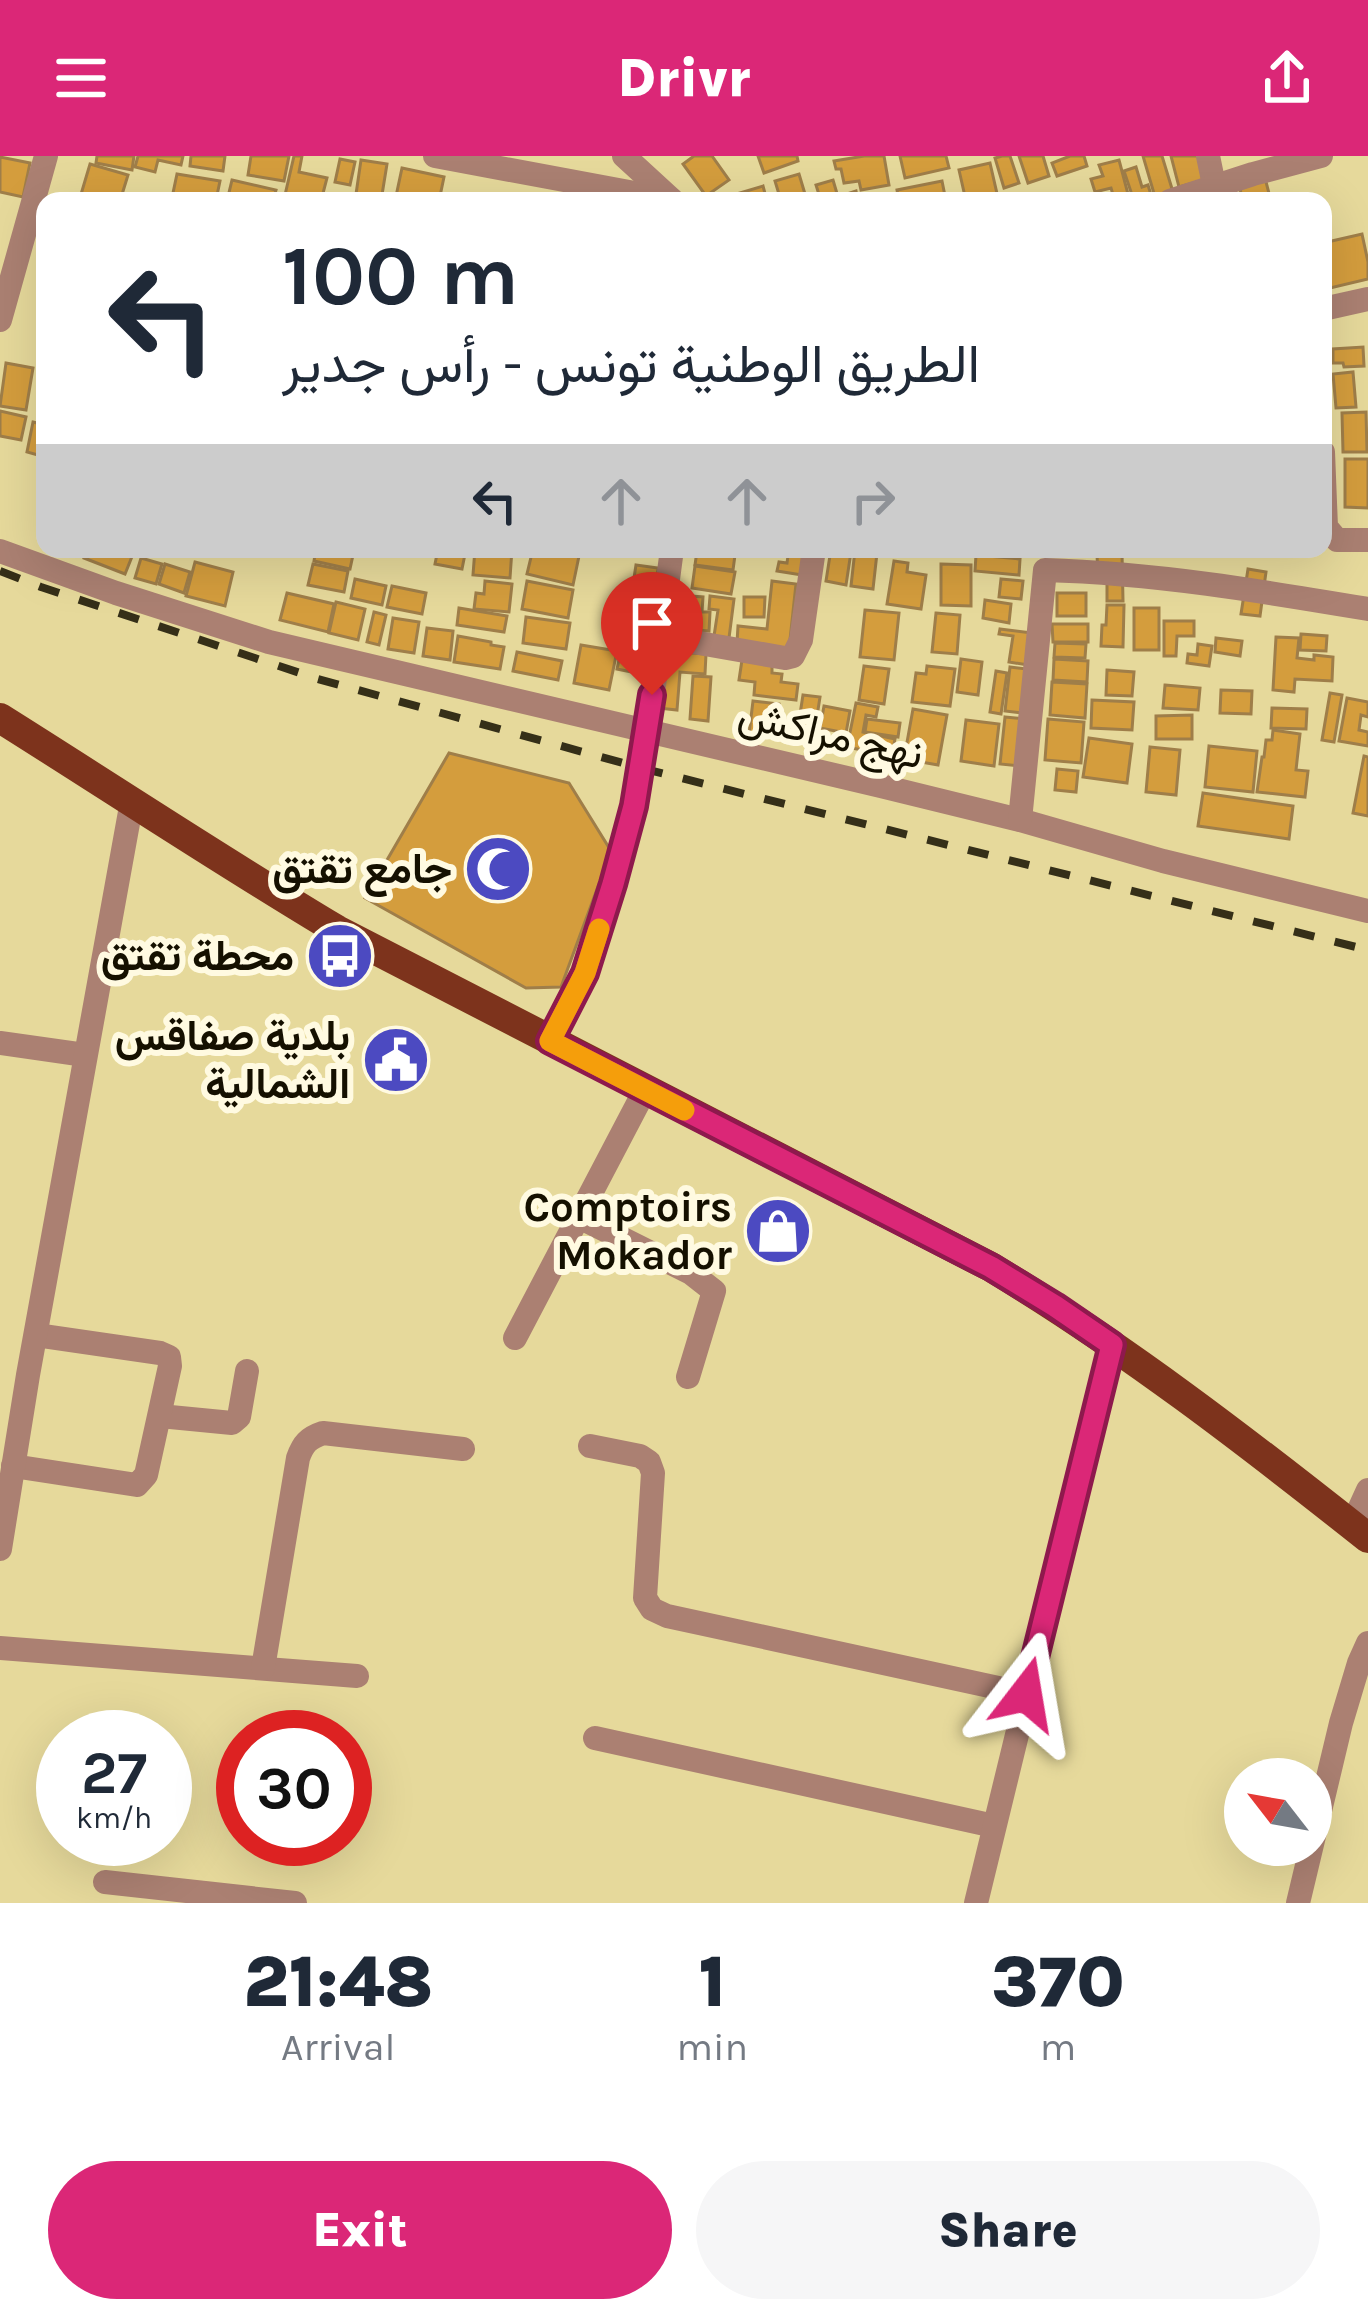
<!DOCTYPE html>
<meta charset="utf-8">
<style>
:root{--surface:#fff;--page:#f6f6f7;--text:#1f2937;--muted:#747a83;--accent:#db2777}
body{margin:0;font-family:Karla,Vazirmatn,sans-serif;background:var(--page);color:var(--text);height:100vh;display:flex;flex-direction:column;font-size:45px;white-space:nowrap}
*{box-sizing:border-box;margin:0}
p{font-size:39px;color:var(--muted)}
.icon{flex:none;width:66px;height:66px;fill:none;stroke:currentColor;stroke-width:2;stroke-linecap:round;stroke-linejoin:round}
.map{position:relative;height:1747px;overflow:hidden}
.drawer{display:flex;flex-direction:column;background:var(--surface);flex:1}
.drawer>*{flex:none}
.banner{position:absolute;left:36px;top:36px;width:1296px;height:366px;border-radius:24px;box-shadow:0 12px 48px #0002;background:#fff;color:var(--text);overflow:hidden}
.needle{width:78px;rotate:301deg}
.controls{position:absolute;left:1224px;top:1602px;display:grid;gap:24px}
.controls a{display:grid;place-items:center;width:108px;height:108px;border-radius:50%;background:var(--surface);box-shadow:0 12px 48px #0002;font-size:60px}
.speed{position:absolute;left:36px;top:1554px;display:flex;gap:24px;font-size:60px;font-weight:700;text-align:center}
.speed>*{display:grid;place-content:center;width:156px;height:156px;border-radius:50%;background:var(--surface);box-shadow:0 12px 48px #0002;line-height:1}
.speed small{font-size:30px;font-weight:400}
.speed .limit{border:18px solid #d22;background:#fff;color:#111}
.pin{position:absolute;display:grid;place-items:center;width:102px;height:102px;color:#fff;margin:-123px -51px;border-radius:50% 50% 50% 0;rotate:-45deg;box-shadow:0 0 12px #0007}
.pin .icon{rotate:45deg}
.me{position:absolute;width:132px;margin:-66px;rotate:14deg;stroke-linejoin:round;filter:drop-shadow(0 0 9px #0008)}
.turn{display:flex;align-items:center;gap:42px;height:252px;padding:0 48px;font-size:54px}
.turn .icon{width:156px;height:156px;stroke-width:2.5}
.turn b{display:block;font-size:84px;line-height:102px}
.lanes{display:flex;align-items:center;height:114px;padding:0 48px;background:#0003;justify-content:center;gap:60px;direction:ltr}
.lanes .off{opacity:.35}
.eta{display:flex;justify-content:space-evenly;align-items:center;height:204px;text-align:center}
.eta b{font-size:72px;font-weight:800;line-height:84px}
.action{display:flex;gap:24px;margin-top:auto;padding:24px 48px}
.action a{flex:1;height:138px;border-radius:72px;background:var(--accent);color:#fff;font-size:48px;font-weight:800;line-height:138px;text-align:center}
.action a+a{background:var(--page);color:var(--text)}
header{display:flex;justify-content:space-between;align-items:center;height:156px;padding:0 48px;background:var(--accent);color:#fff;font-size:54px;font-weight:800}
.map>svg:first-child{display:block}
.building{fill:#d49d3d;stroke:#9f7e49;stroke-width:3}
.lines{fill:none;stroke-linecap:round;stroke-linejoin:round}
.minor{stroke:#ab8072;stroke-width:24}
.primary{stroke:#7d331c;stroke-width:30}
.rail{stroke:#352f18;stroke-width:8;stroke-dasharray:21 21;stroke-linecap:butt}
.route-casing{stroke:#8e194d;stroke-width:30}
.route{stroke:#db2777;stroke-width:21}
.slow{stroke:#f59e0b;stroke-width:21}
.labels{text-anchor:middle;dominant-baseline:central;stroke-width:12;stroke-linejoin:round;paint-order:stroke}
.street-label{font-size:42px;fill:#151000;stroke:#fffae1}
.poi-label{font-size:42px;font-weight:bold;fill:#151000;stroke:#fffae1;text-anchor:end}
</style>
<header><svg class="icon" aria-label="menu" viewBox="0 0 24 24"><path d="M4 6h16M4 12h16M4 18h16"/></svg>Drivr<svg class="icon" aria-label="share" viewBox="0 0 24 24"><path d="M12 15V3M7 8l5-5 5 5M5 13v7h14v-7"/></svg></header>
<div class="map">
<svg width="1368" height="1747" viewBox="0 0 1368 1747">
<rect width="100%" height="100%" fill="#e6d99b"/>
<g class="building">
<polygon points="97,0 134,0 132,14 96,7"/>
<polygon points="138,0 183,0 181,9 158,4 155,16 135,11"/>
<polygon points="191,0 225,0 223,15 190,10"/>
<polygon points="251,0 289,0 284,25 248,19"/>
<polygon points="294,0 302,0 299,16 327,22 321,45 285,39"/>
<polygon points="694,0 712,0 729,24 706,40 683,8"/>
<polygon points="758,0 797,0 798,5 764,17"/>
<polygon points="864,0 884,0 889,29 861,34 859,25 844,27 841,13 836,13 834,5"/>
<polygon points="900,0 946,0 949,12 905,22"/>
<polygon points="1002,0 1010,0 1019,27 1004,32 995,2"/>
<polygon points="1019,0 1043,0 1049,20 1028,27"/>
<polygon points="1070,0 1084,0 1087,10 1057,20 1052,7"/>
<polygon points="1143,0 1162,0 1173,36 1155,41"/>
<polygon points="1171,0 1198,0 1204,24 1179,31"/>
<polygon points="0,1 30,7 23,41 0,36"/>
<polygon points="340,3 355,6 350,29 335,26"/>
<polygon points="361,4 387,8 381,45 355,45"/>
<polygon points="1119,4 1128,38 1114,42 1111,32 1095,36 1091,23 1103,20 1099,9"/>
<polygon points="990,7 998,42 966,45 959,14"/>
<polygon points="90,8 128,19 120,45 79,45"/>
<polygon points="1136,11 1142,31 1148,29 1152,42 1134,45 1124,15"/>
<polygon points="402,12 444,21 439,45 395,45"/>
<polygon points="177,18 220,25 216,44 173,37"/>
<polygon points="799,18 805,38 781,45 775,25"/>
<polygon points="1265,22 1271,45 1243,45 1239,29"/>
<polygon points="232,24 276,34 273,45 227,45"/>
<polygon points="833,24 838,41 856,35 858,45 821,45 816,29"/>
<polygon points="942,25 946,45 899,45 897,34"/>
<polygon points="763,30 767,45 713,45"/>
<polygon points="1362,78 1368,106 1368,123 1326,133 1323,118 1323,87"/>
<polygon points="1363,191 1364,210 1344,211 1343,207 1333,207 1333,193"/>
<polygon points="6,207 33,212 26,254 0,250"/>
<polygon points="1353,216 1356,251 1336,252 1333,218"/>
<polygon points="0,255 26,261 21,284 0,280"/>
<polygon points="1366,256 1367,296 1343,296 1342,257"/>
<polygon points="33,266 45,269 45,301 27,296"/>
<polygon points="1345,303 1368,303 1368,352 1345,351"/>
<polygon points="87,393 135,393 125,418 84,402"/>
<polygon points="316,393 353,399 350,413 314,405"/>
<polygon points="438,393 466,393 462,413 435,408"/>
<polygon points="475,393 512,393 510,422 473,419"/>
<polygon points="533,393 552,393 579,400 573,429 527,418"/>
<polygon points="789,393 806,393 802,419 777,415 779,406 787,407"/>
<polygon points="831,393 851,396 846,429 826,425"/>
<polygon points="855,394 877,397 873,433 851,430"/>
<polygon points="697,395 735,399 733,414 695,409"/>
<polygon points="1097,397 1122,397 1123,445 1107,445 1107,425 1098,425"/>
<polygon points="976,399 1020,403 1019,419 975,415"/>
<polygon points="141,402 162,408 156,428 135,422"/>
<polygon points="894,405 908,407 907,416 926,419 921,453 887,448"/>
<polygon points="195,406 233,416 225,450 186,440"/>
<polygon points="165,408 190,416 184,437 159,428"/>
<polygon points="313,408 348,415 344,436 308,429"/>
<polygon points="941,408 971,409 971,450 941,449"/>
<polygon points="636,409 658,412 655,438 632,435"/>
<polygon points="695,410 735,416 731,438 692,432"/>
<polygon points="1248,413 1266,416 1260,460 1241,458"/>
<polygon points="355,423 386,430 382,449 351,442"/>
<polygon points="1001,423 1023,425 1021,443 999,441"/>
<polygon points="485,425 512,428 509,456 474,453 476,437 484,438"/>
<polygon points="527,425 573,434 568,462 522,453"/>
<polygon points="772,425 796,428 789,493 737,487 738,470 767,473"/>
<polygon points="392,430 426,437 422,458 387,451"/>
<polygon points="287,437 334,448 328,476 280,464"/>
<rect x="1057" y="437" width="29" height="23"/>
<polygon points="677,439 703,441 702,456 710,456 709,475 675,472"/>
<polygon points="620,440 656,444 651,476 622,472 624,453 619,453"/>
<polygon points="710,440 734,443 729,482 714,480 718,454 709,453"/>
<polygon points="744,441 765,441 764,461 744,461"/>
<polygon points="985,444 1011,448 1009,467 983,462"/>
<polygon points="336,446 365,453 358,484 329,477"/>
<polygon points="1107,449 1124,449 1123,491 1101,490 1102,469 1106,469"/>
<polygon points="459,452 507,460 504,476 457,469"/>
<rect x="1134" y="452" width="25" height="42"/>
<polygon points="865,454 899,457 894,504 860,501"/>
<polygon points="374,456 386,459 379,489 367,486"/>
<polygon points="936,457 960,459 957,498 932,496"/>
<polygon points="526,461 570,467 566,493 523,487"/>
<polygon points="393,462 419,466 414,497 388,493"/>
<polygon points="1164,465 1194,465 1194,480 1177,480 1176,500 1164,500"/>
<polygon points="1052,468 1088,468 1088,486 1053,486"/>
<polygon points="427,472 453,475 450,504 423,500"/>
<polygon points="1000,473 1032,477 1028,509 1009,506 1013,480 999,478"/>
<polygon points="1301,478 1327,480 1326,495 1300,494"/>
<polygon points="458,480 491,486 491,489 504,491 500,513 454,506"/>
<polygon points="1276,481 1299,482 1297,502 1314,504 1314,499 1333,501 1332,525 1295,523 1294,536 1273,534"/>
<polygon points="1216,482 1242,485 1240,500 1215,496"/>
<polygon points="623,485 651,490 646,519 617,513"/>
<polygon points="1055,487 1086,488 1085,502 1054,501"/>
<polygon points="1198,488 1212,490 1209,510 1187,507 1188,498 1197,499"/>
<polygon points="581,489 617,495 609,534 574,527"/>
<polygon points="664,495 706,498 705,518 680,516 677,554 658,552"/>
<polygon points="517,496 562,505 558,524 513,515"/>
<polygon points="961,503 982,506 978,539 957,536"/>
<polygon points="1054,503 1088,505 1087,526 1053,524"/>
<polygon points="742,504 772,507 772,517 782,518 781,526 798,528 796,544 754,539 755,526 739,524"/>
<polygon points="864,510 889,513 884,548 859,544"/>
<polygon points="927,510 955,513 950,550 912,546 916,517 926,518"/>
<polygon points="1010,511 1044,515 1039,559 1005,555"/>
<polygon points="1107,514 1134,516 1132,540 1106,539"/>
<polygon points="996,515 1007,517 1001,558 990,556"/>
<polygon points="693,520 711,521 708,565 690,563"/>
<polygon points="1052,526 1087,528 1085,562 1050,559"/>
<polygon points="1165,529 1200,532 1198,554 1163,552"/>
<polygon points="1221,534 1252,535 1251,558 1220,557"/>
<polygon points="1330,537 1342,539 1334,586 1322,584"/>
<polygon points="803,539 820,541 813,586 796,584"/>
<polygon points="1347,542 1368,546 1368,561 1361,559 1359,574 1368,576 1368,590 1339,585"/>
<polygon points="1092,544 1134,546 1132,574 1091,572"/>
<polygon points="753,545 779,548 775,581 749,578"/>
<polygon points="856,547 878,551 876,561 866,559 863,576 895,583 892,600 847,591"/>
<polygon points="824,550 850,555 846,577 820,572"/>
<polygon points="1272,552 1307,553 1306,573 1271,572"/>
<polygon points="913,553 947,559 938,609 904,603"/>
<polygon points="1192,559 1192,583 1156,583 1156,560"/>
<polygon points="1005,561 1035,564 1030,611 1000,608"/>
<polygon points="867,563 900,567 898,581 865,576"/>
<polygon points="1048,563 1084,566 1081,607 1045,604"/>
<polygon points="966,564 999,568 994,610 961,605"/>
<polygon points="1273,574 1300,578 1296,614 1308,615 1305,641 1257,636 1262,601 1264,601 1266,584 1272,584"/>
<polygon points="1089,582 1132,588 1127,627 1083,621"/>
<polygon points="1209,590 1257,595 1253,636 1205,631"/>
<polygon points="1150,591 1180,594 1176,639 1146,636"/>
<polygon points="449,597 569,627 611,695 561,831 526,832 365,742"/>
<polygon points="1364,600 1368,601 1368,660 1353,657"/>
<polygon points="1057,613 1078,615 1076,636 1055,634"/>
<polygon points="1203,637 1293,650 1289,683 1198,670"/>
</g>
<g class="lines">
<g class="minor">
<polyline points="435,0 672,44"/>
<polyline points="624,0 671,43"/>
<polyline points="1208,0 1214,29"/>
<polyline points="1170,45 1253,18 1321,0"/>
<polyline points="1323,153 1368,143"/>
<polyline points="0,164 46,0"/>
<polyline points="1323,296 1326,371 1337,384 1368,384"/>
<polyline points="0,395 116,437 269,486 881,630 1020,664 1163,705 1368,755"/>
<polyline points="659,480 785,502 793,500 801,484 814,393"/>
<path d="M1020 664 1045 414C1154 417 1261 435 1368 453"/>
<polyline points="550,885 585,817 634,650 648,575 672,393"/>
<polyline points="0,887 85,899"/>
<polyline points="577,1060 691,1117 714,1135 688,1221"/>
<polyline points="515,1182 645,934"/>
<polyline points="160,1260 232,1267 239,1261 247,1215"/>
<polyline points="590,1290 640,1300 649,1306 653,1317 645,1442 652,1453 667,1460 1026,1538"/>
<polyline points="13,1310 137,1329 146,1319 170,1210 169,1201 160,1197 36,1179"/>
<polyline points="1352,1369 1368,1334"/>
<polyline points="0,1393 28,1219 132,645"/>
<polyline points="0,1492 357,1520"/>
<path d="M263 1512 298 1302C303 1288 308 1282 323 1277L463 1293"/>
<polyline points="595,1582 994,1670"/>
<polyline points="105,1726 295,1747"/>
<polyline points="976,1747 1112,1189"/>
<polyline points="1298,1747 1341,1567 1359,1507 1368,1487"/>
</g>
<path class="primary" d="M0 562C113 633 223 706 337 774L991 1111C1124 1191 1247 1286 1368 1382"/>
<polyline class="rail" points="0,415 41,431 318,523 641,612 1368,794"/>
</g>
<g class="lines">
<defs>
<polyline id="route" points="652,539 634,650 613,728 585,817 550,885 991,1111 1055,1150 1112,1189 1026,1538"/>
</defs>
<use href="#route" class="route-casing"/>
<use href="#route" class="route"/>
<polyline class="slow" points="599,773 585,817 550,885 684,954"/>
</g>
<defs>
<symbol id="mosque-disc" viewBox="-11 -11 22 22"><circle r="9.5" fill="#4c4ac1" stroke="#fffae1"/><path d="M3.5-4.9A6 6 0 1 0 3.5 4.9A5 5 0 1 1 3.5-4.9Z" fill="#fff"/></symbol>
<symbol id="bus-disc" viewBox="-11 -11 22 22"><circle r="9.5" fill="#4c4ac1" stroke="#fffae1"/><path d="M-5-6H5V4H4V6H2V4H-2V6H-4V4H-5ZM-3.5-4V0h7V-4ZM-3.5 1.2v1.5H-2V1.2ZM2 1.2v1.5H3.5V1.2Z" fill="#fff"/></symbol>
<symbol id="civic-disc" viewBox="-11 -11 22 22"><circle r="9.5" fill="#4c4ac1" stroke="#fffae1"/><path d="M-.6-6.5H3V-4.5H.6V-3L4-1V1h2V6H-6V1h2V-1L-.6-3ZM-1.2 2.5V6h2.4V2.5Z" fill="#fff"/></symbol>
<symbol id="shop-disc" viewBox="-11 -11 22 22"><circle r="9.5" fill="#4c4ac1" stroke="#fffae1"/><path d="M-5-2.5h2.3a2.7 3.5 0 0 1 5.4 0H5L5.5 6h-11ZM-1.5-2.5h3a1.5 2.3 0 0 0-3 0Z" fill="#fff"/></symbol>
</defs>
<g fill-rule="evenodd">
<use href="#mosque-disc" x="460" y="675" width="76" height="76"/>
<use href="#bus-disc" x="302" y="762" width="76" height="76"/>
<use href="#civic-disc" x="358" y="866" width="76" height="76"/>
<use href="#shop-disc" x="740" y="1037" width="76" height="76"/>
</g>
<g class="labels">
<g class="street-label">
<text transform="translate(831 578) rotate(13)">نهج مراكش</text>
</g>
<g class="poi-label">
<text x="452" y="713">جامع تقتق</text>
<text x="294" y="800">محطة تقتق</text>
<text x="350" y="880">بلدية صفاقس<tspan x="350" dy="48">الشمالية</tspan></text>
<text x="732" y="1051">Comptoirs<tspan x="732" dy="48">Mokador</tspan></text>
</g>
</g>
</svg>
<div class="controls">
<a><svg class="needle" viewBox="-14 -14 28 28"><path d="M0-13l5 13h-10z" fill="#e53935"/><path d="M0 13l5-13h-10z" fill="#747a83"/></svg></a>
</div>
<div class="speed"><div>27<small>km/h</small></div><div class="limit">30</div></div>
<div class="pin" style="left:652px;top:539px;background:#d93025"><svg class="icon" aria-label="arrive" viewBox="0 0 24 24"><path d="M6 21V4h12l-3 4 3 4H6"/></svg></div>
<svg class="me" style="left:1026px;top:1538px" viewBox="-20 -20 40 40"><path d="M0-17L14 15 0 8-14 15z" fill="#db2777" stroke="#fff" stroke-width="4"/></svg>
<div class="banner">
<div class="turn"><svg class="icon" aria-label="left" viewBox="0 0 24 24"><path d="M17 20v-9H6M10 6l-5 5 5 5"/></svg><div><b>100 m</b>الطريق الوطنية تونس - رأس جدير</div></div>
<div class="lanes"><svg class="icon" aria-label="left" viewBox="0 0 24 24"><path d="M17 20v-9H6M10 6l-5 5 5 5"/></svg><svg class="icon off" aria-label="ahead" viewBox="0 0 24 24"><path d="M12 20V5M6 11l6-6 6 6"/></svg><svg class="icon off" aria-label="ahead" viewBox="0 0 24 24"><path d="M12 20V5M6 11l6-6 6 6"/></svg><svg class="icon off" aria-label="right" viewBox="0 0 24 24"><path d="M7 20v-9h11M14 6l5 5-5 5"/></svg></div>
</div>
</div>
<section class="drawer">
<div class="eta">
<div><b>21:48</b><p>Arrival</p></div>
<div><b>1</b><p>min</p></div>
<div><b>370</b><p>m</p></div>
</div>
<div class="action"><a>Exit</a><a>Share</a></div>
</section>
